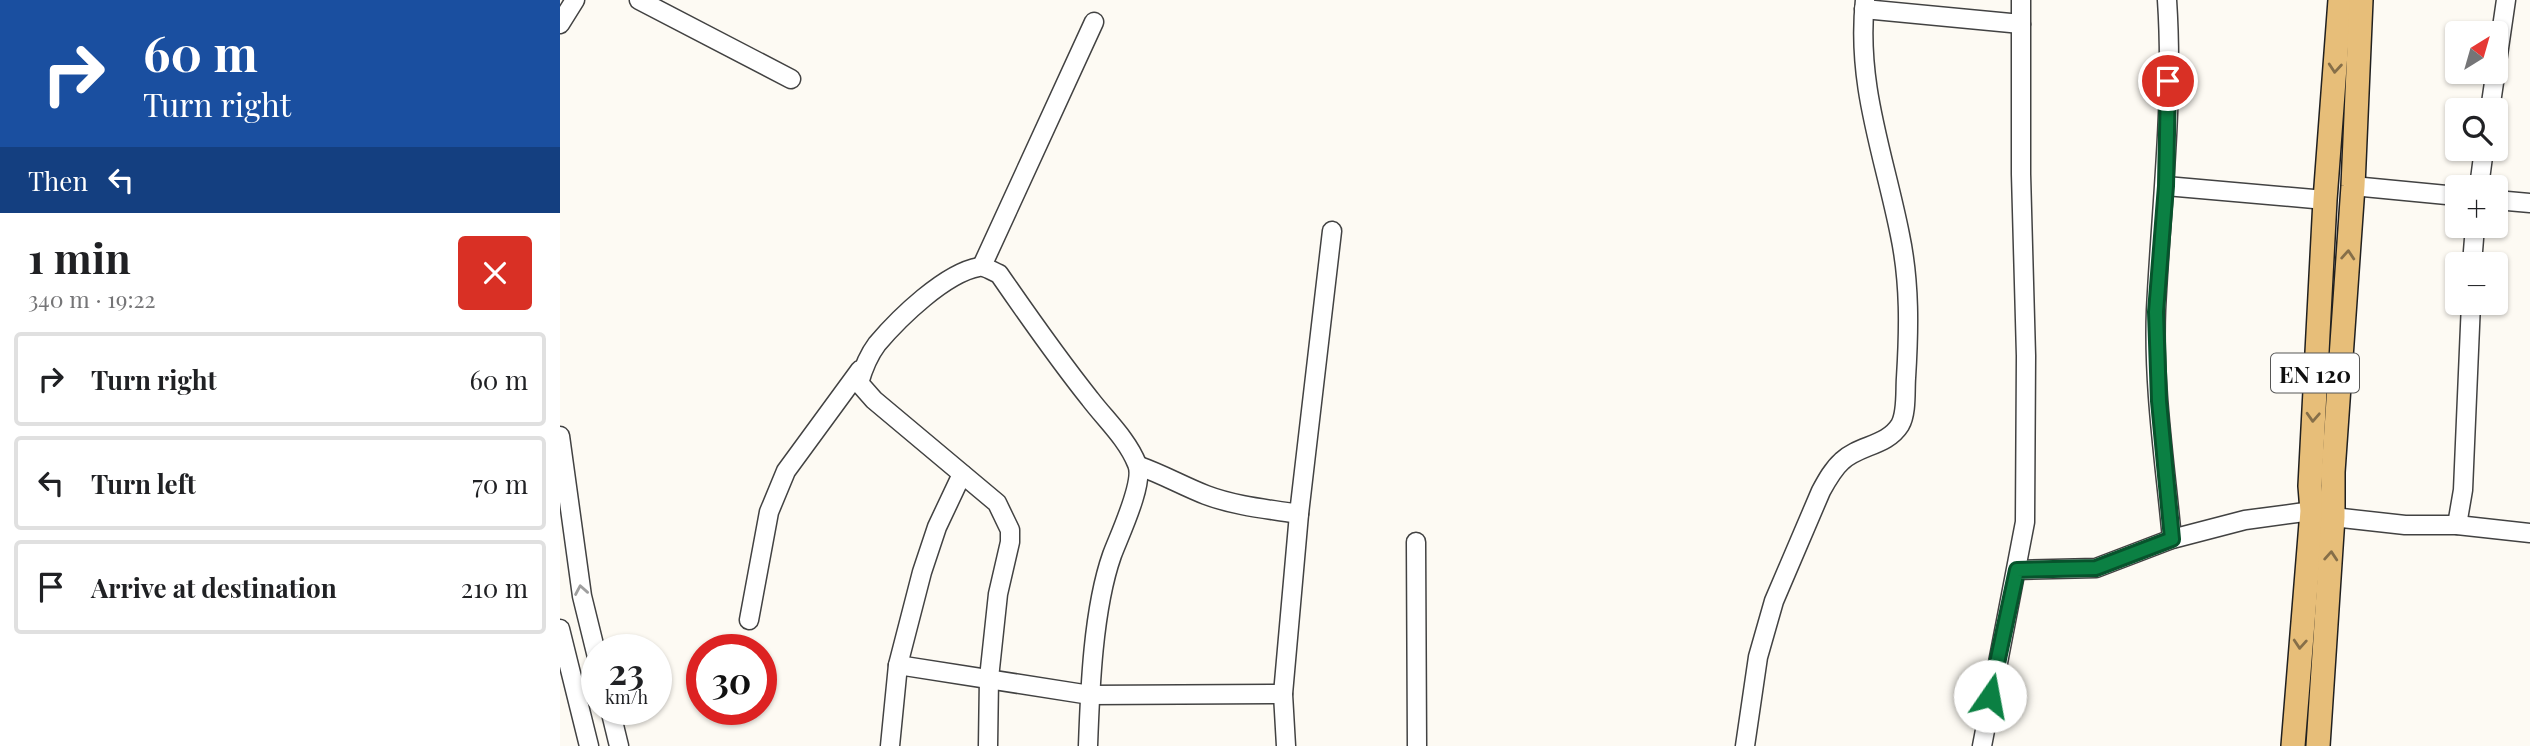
<!DOCTYPE html>
<meta charset="utf-8">
<style>
:root{--surface:#fff;--page:#f2f2f2;--text:#202124;--muted:#757577;--line:#e0e0e0}
body{margin:0;font-family:"Playfair Display",serif;background:var(--page);color:var(--text);height:100vh;display:flex;flex-direction:column;font-size:26px;white-space:nowrap}
*{box-sizing:border-box;margin:0}
p{font-size:23px;color:var(--muted)}
.icon{flex:none;width:38px;height:38px;fill:none;stroke:currentColor;stroke-width:2;stroke-linecap:round;stroke-linejoin:round}
.map{position:relative;flex:1;overflow:hidden}
.sheet{display:flex;flex-direction:column;background:var(--surface);width:560px}
.sheet>*{flex:none}
.hud{background:#1a4fa0;color:#fff;overflow:hidden}
.needle{width:46px;rotate:37deg}
.fabs{position:absolute;left:1885px;top:21px;display:grid;gap:14px}
.fabs a{display:grid;place-items:center;width:63px;height:63px;border-radius:7px;background:var(--surface);box-shadow:0 2px 5px #0004;font-size:35px}
.speed{position:absolute;left:21px;top:634px;display:flex;gap:14px;font-size:35px;font-weight:700;text-align:center}
.speed>*{display:grid;place-content:center;width:91px;height:91px;border-radius:50%;background:var(--surface);box-shadow:0 2px 5px #0004;line-height:1}
.speed small{font-size:18px;font-weight:400}
.speed .limit{border:10px solid #d22;background:#fff;color:#111}
.pin{position:absolute;display:grid;place-items:center;width:60px;height:60px;color:#fff;margin:-30px;border:4px solid #fff;border-radius:50%;box-shadow:0 2px 7px #0007}
.me{position:absolute;width:77px;margin:-38px;rotate:12deg;stroke-linejoin:round;filter:drop-shadow(0 0 5px #0008)}
.turn{display:flex;align-items:center;gap:24px;height:147px;padding:0 28px;font-size:32px}
.turn .icon{width:91px;height:91px;stroke-width:2.5}
.turn b{display:block;font-size:49px;line-height:60px}
.then{display:flex;align-items:center;height:66px;padding:0 28px;background:#0003;gap:14px;font-size:26px}
.round{display:grid;place-items:center;flex:none;width:74px;height:74px;border-radius:7px;background:var(--page)}
.headline{display:flex;align-items:center;justify-content:space-between;height:119px;padding:0 28px}
h1{font-size:42px;font-weight:700;line-height:52px}
ul{padding:0;list-style:none}
li{display:flex;align-items:center;gap:21px;height:94px;margin:0 14px 10px;padding:0 14px;border:4px solid var(--line);border-radius:7px}
li div{flex:1}
li b{display:block;font-size:26px}
li em{font-style:normal}
main{display:flex;flex:1;min-height:0}
.map>svg:first-child{display:block}
.lines{fill:none;stroke-linecap:round;stroke-linejoin:round}
.minor-casing{stroke:#424242;stroke-width:21}
.major-casing{stroke:#202020;stroke-width:26}
.minor{stroke:#fff;stroke-width:18}
.major{stroke:#e7be79;stroke-width:23}
.oneway{stroke:#866f49}
.oneway2{stroke:#9f9f9f}
.route-casing{stroke:#07532c;stroke-width:18}
.route{stroke:#0b8043;stroke-width:12}
.labels{text-anchor:middle;dominant-baseline:central;stroke-width:7;stroke-linejoin:round;paint-order:stroke}
.shield{fill:#fff;stroke:#575757;stroke-width:2}
.shield-label{font-size:23px;font-weight:bold;fill:#0f0f0f}
</style>
<main>
<section class="sheet">
<div class="hud">
<div class="turn"><svg class="icon" aria-label="right" viewBox="0 0 24 24"><path d="M7 20v-9h11M14 6l5 5-5 5"/></svg><div><b>60 m</b>Turn right</div></div>
<div class="then">Then<svg class="icon" aria-label="left" viewBox="0 0 24 24"><path d="M17 20v-9H6M10 6l-5 5 5 5"/></svg></div>
</div>
<div class="headline"><div><h1>1 min</h1><p>340 m · 19:22</p></div><a class="round" style="background:#d93025;color:#fff"><svg class="icon" aria-label="close" viewBox="0 0 24 24"><path d="M6 6l12 12M18 6L6 18"/></svg></a></div>
<ul>
<li><svg class="icon" aria-label="right" viewBox="0 0 24 24"><path d="M7 20v-9h11M14 6l5 5-5 5"/></svg><div><b>Turn right</b></div><em>60 m</em></li>
<li><svg class="icon" aria-label="left" viewBox="0 0 24 24"><path d="M17 20v-9H6M10 6l-5 5 5 5"/></svg><div><b>Turn left</b></div><em>70 m</em></li>
<li><svg class="icon" aria-label="arrive" viewBox="0 0 24 24"><path d="M6 21V4h12l-3 4 3 4H6"/></svg><div><b>Arrive at destination</b></div><em>210 m</em></li>
</ul>
</section>
<div class="map">
<svg width="1970" height="746" viewBox="0 0 1970 746">
<rect width="100%" height="100%" fill="#fdfaf3"/>
<g class="lines">
<defs>
<g id="minor">
<polyline points="79,0 231,79"/>
<path d="M1607 0C1614 103 1601 207 1596 310 1593 386 1605 463 1612 539"/>
<polyline points="1304,9 1461,24"/>
<polyline points="0,24 15,0"/>
<polyline points="1930,110 1946,0"/>
<polyline points="1606,186 1765,200"/>
<polyline points="1793,186 1897,196"/>
<polyline points="1919,187 1924,149"/>
<polyline points="1936,200 1970,203"/>
<polyline points="1912,264 1915,226"/>
<polyline points="422,266 534,22"/>
<polyline points="0,436 22,596 37,657"/>
<path d="M579 466C602 474 623 486 646 495 675 506 707 509 739 514"/>
<polyline points="1773,517 1845,525 1897,525 1970,533"/>
<polyline points="1897,525 1903,490 1911,303"/>
<polyline points="856,542 857,746"/>
<polyline points="1457,570 1536,568 1612,539 1685,520 1752,511"/>
<polyline points="189,620 209,512 226,471 300,370"/>
<polyline points="0,629 29,746"/>
<polyline points="338,665 530,695 723,694"/>
<polyline points="50,709 59,746"/>
<polyline points="330,746 338,665 362,572 377,527 402,474"/>
<path d="M428 746 429 678 438 594 450 542V530L437 503 314 400 299 383C303 369 308 356 317 344 339 318 385 273 419 267 425 266 432 271 439 274 468 316 498 359 530 399 546 420 567 439 577 464 585 482 559 536 552 555 533 609 530 689 528 746"/>
<polyline points="726,746 723,694 739,514 772,231"/>
<path d="M1185 746 1198 657 1214 601 1261 491C1267 480 1273 469 1282 461 1299 445 1327 446 1340 425 1347 413 1345 391 1346 378 1349 330 1350 283 1340 235 1324 154 1296 85 1305 0"/>
<polyline points="1422,746 1465,522 1466,356 1461,174 1461,0"/>
</g>
<g id="major">
<polyline points="1733,746 1752,511 1750,486 1765,200 1780,0"/>
<polyline points="1758,746 1773,517 1773,472 1793,186 1801,0"/>
</g>
</defs>
<use href="#minor" class="minor-casing"/>
<use href="#major" class="major-casing"/>
<use href="#minor" class="minor"/>
<use href="#major" class="major"/>
</g>
<defs><path id="oneway-chevron" d="M-2-3.5L2.5 0L-2 3.5" fill="none" stroke-width="1.6" stroke-linecap="round" stroke-linejoin="round" transform="scale(1.75)"/></defs>
<g class="oneway">
<use href="#oneway-chevron" transform="translate(1775 68) rotate(95)"/>
<use href="#oneway-chevron" transform="translate(1788 255) rotate(-86)"/>
<use href="#oneway-chevron" transform="translate(1753 417) rotate(93)"/>
<use href="#oneway-chevron" transform="translate(1771 556) rotate(-86)"/>
<use href="#oneway-chevron" transform="translate(1740 644) rotate(94)"/>
</g>
<use class="oneway2" href="#oneway-chevron" transform="translate(21 590) rotate(-100)"/>
<g class="lines">
<defs>
<polyline id="route" points="1430,696 1457,570 1536,568 1612,539 1599,401 1596,312 1606,186 1608,81"/>
</defs>
<use href="#route" class="route-casing"/>
<use href="#route" class="route"/>
</g>
<g class="labels">
<rect class="shield" x="1711" y="353.5" width="88" height="39" rx="5"/>
<g class="shield-label">
<text x="1755" y="373">EN 120</text>
</g>
</g>
</svg>
<div class="fabs">
<a><svg class="needle" viewBox="-14 -14 28 28"><path d="M0-13l5 13h-10z" fill="#e53935"/><path d="M0 13l5-13h-10z" fill="#757577"/></svg></a>
<a><svg class="icon" aria-label="search" viewBox="0 0 24 24"><circle cx="10" cy="10" r="6"/><path d="M15 15l6 6"/></svg></a>
<a>+</a>
<a>−</a>
</div>
<div class="speed"><div>23<small>km/h</small></div><div class="limit">30</div></div>
<div class="pin" style="left:1608px;top:81px;background:#d93025"><svg class="icon" aria-label="arrive" viewBox="0 0 24 24"><path d="M6 21V4h12l-3 4 3 4H6"/></svg></div>
<svg class="me" style="left:1430px;top:696px" viewBox="-20 -20 40 40"><circle r="19" fill="#fff"/><path d="M0-13L10 11 0 6-10 11z" fill="#0b8043"/></svg>
</div>
</main>
